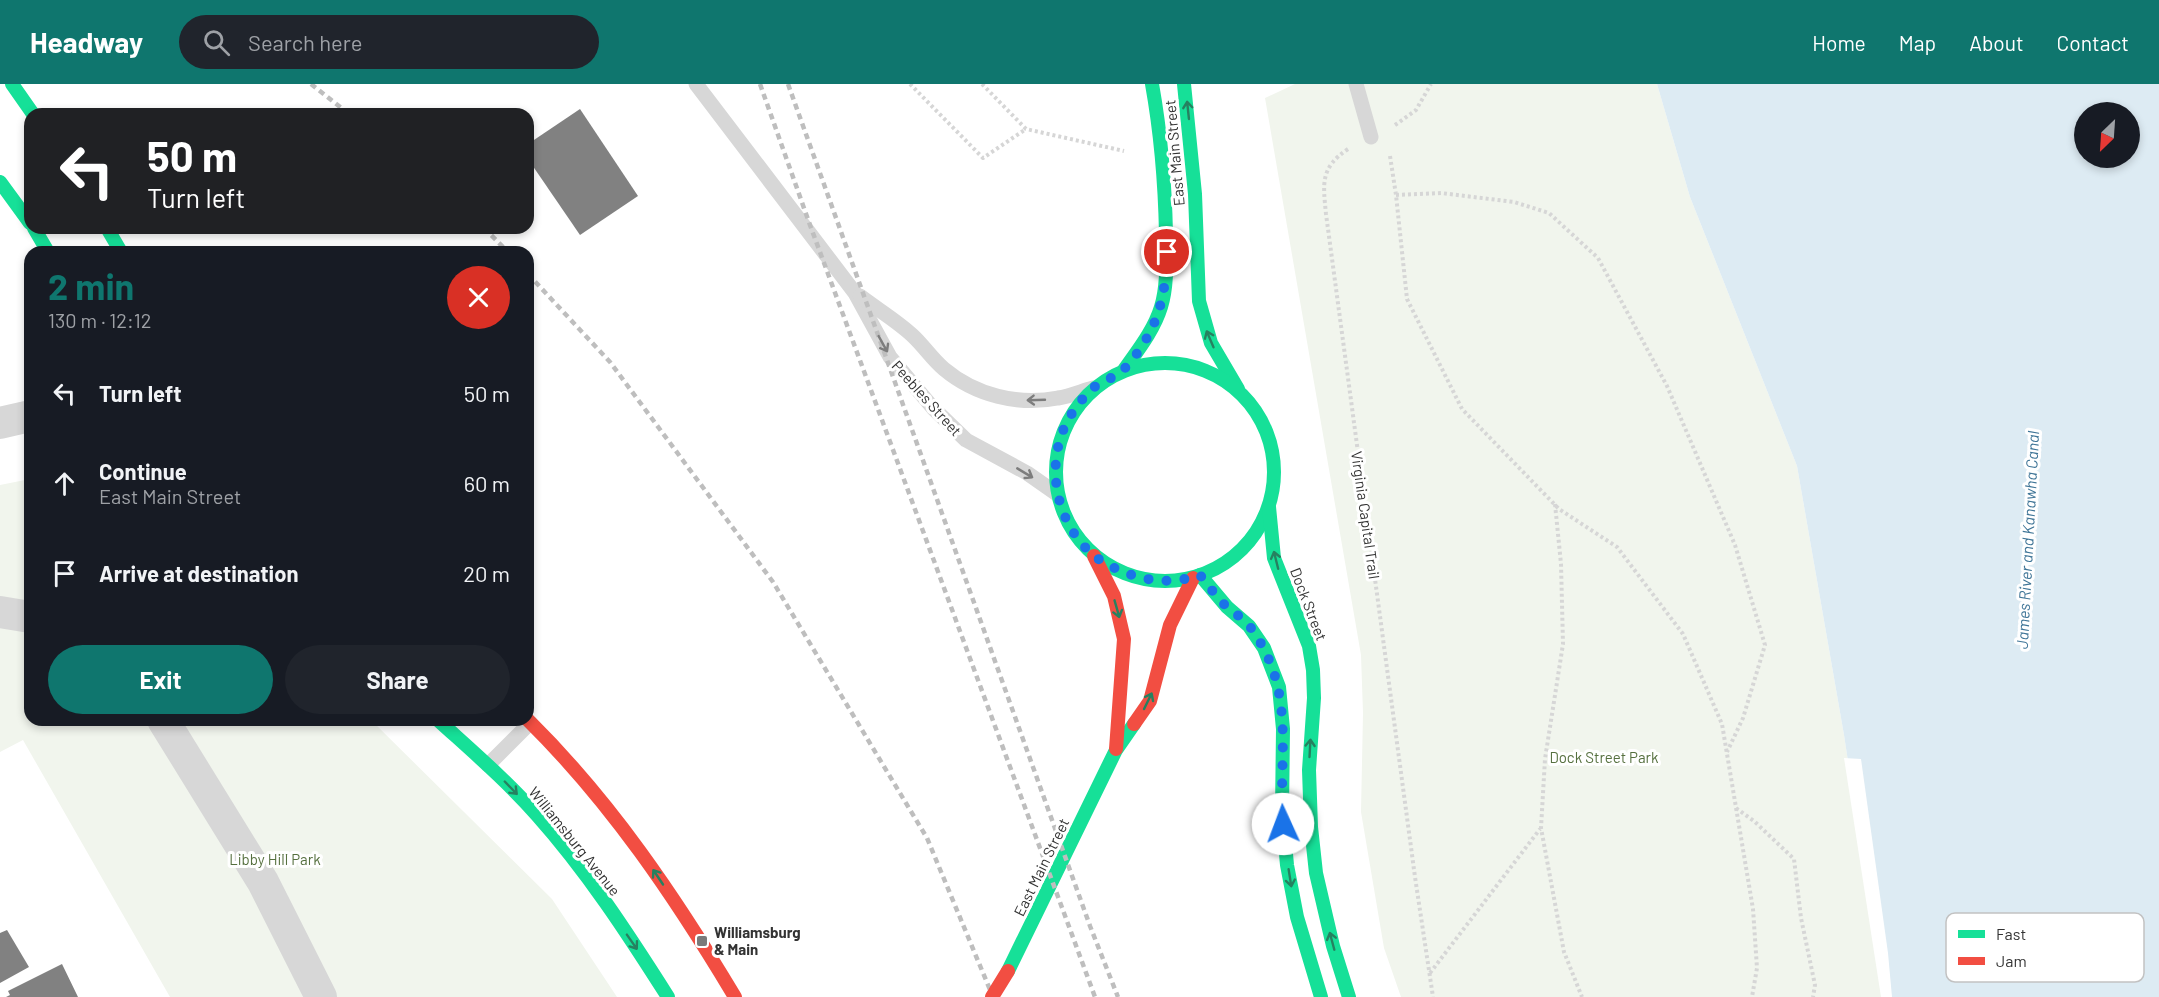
<!DOCTYPE html>
<meta charset="utf-8">
<style>
:root{--surface:#171b24;--page:#20242c;--text:#f1f3f6;--muted:#9ea1a6;--accent:#0f766e}
body{margin:0;font-family:Barlow,sans-serif;background:var(--page);color:var(--text);height:100vh;display:flex;flex-direction:column;font-size:22px;white-space:nowrap}
*{box-sizing:border-box;margin:0}
p{font-size:20px;color:var(--muted)}
.icon{flex:none;width:33px;height:33px;fill:none;stroke:currentColor;stroke-width:2;stroke-linecap:round;stroke-linejoin:round}
.map{position:relative;flex:1;overflow:hidden}
.sheet{position:absolute;left:24px;top:162px;width:510px;height:480px;display:flex;flex-direction:column;background:var(--surface);border-radius:18px;box-shadow:0 3px 9px #0003}
.sheet>*{flex:none}
.guide{position:absolute;left:24px;top:24px;width:510px;height:126px;border-radius:18px;box-shadow:0 3px 9px #0003;background:#202124;color:#fff;overflow:hidden}
.needle{width:39px;rotate:205deg}
.buttons{position:absolute;left:2074px;top:18px;display:grid;gap:12px}
.buttons a{display:grid;place-items:center;width:66px;height:66px;border-radius:50%;background:var(--surface);box-shadow:0 3px 9px #0003;font-size:30px}
.pin{position:absolute;display:grid;place-items:center;width:51px;height:51px;color:#fff;margin:-26px;border:3px solid #fff;border-radius:50%;box-shadow:0 2px 6px #0007}
.me{position:absolute;width:66px;margin:-33px;rotate:358deg;stroke-linejoin:round;filter:drop-shadow(0 0 4px #0008)}
.turn{display:flex;align-items:center;gap:21px;height:126px;padding:0 24px;font-size:27px}
.turn .icon{width:78px;height:78px;stroke-width:2.5}
.turn b{display:block;font-size:42px;line-height:51px}
.round{display:grid;place-items:center;flex:none;width:63px;height:63px;border-radius:32px;background:var(--page)}
.overview{display:flex;align-items:center;justify-content:space-between;height:102px;padding:0 24px}
h1{font-size:36px;font-weight:700;line-height:45px;color:var(--accent)}
.primary-button{display:flex;gap:12px;margin-top:auto;padding:12px 24px}
.primary-button a{flex:1;height:69px;border-radius:36px;background:var(--accent);color:#fff;font-size:24px;font-weight:700;line-height:69px;text-align:center}
.primary-button a+a{background:var(--page);color:var(--text)}
ul{padding:0;list-style:none}
li{display:flex;align-items:center;gap:18px;height:90px;padding:0 24px}
li div{flex:1}
li b{display:block;font-size:22px}
li em{font-style:normal}
header{display:flex;align-items:center;gap:36px;box-sizing:border-box;height:84px;padding:0 30px;background:var(--accent);color:#fff}
header strong{font-size:28px}
nav{display:flex;gap:33px;margin-inline-start:auto;font-size:21px}
.search{width:420px;height:54px;background:var(--page);display:flex;align-items:center;gap:15px;box-sizing:border-box;padding:0 21px;border-radius:33px;color:var(--muted);font-size:22px}
.map>svg:first-child{display:block}
.green{fill:#f1f5ed}
.water{fill:#ddebf3;fill-rule:evenodd}
.pier{fill:#fff}
.building{fill:#818181}
.lines{fill:none;stroke-linecap:round;stroke-linejoin:round}
.path{stroke:#d6d6d6;stroke-width:4;stroke-dasharray:3 3;stroke-linecap:butt}
.lane{stroke:#d7d7d7;stroke-width:15}
.street{stroke:#d7d7d7;stroke-width:32}
.fast{stroke:#16e098;stroke-width:14}
.jam{stroke:#f24e42;stroke-width:14}
.rail{stroke:#bebebe;stroke-width:4.5;stroke-dasharray:6 4.5;stroke-linecap:butt}
.jam-bridge{stroke:#f24e42;stroke-width:14}
.oneway{stroke:#268160}
.oneway2{stroke:#7d7d7d}
.route{stroke:#1a73e8;stroke-width:10;stroke-dasharray:0 18}
.poi-dot{fill:#7a7a7a;stroke:#fff;stroke-width:2}
.labels{text-anchor:middle;dominant-baseline:central;stroke-width:6;stroke-linejoin:round;paint-order:stroke}
.street-label{font-size:15px;fill:#333;stroke:#fff}
.park-label{font-size:15px;fill:#56703f;stroke:#fff}
.poi-label{font-size:15px;font-weight:bold;fill:#333;stroke:#fff;text-anchor:start}
.water-label{font-size:16px;font-style:italic;fill:#3f7597;stroke:#fff}
.key{fill:#fff;stroke:#c2c2c2;stroke-width:1.5}
.key-label{font-size:16px;fill:#333}
</style>
<header>
<strong>Headway</strong>
<div class="search"><svg class="icon" aria-label="search" viewBox="0 0 24 24"><circle cx="10" cy="10" r="6"/><path d="M15 15l6 6"/></svg>Search here</div>
<nav><a>Home</a><a>Map</a><a>About</a><a>Contact</a></nav>
</header>
<div class="map">
<svg width="2159" height="913" viewBox="0 0 2159 913">
<rect width="100%" height="100%" fill="#fff"/>
<g class="green">
<polygon points="1295,0 1657,0 1690,113 1797,382 1844,651 1884,913 1401,913 1384,864 1361,728 1363,629 1361,571 1265,14"/>
<polygon points="30,395 30,636 371,636 552,815 617,913 170,913 23,656 0,668 0,401"/>
</g>
<path class="water" d="M1657 0H2159V913H1884L1844 651 1797 382 1690 113ZM2085 28H2130V74H2085Z"/>
<polygon class="pier" points="1844,674 1861,675 1888,869 1892,913 1881,913"/>
<g class="building">
<polygon points="580,25 638,112 580,151 528,75 528,60"/>
<polygon points="7,846 29,883 0,899 0,849"/>
<polygon points="62,880 78,913 6,913 10,911 8,907"/>
</g>
<g class="lines">
<g class="path">
<polyline points="910,0 983,74 1026,45"/>
<polyline points="982,0 1026,45 1124,67"/>
<polyline points="1395,41 1416,26 1431,0"/>
<path d="M1348 65C1320 84 1323 99 1326 130L1415 793 1433 913"/>
<polyline points="1390,72 1396,111 1407,215 1462,325 1559,425 1617,463 1683,550 1722,640 1753,825 1757,884 1752,913"/>
<polyline points="1396,111 1441,109 1514,118 1549,129 1598,174 1667,302 1735,461 1765,561 1743,634 1727,668"/>
<polyline points="1555,420 1561,480 1563,560 1545,675 1541,744 1564,868 1582,913"/>
<polyline points="1736,724 1754,737 1794,775 1801,834 1815,901 1813,913"/>
<polyline points="1430,889 1540,745"/>
</g>
<g class="lane">
<polyline points="696,0 855,209 890,273 933,324 966,356 1027,389 1057,410"/>
<polyline points="1356,0 1371,53"/>
<path d="M860 212C877 225 897 237 912 251 924 262 932 275 944 285 975 311 1018 322 1058 314 1070 312 1082 307 1093 304"/>
<polyline points="488,681 530,639"/>
</g>
<g class="street">
<polyline points="0,339 30,332"/>
<polyline points="0,528 30,533"/>
<polyline points="163,636 263,798 321,913"/>
</g>
<g class="fast">
<polyline points="12,0 33,30"/>
<polyline points="1184,0 1195,110 1199,217 1211,259 1238,305"/>
<polyline points="0,98 30,139"/>
<polyline points="34,144 48,168"/>
<polyline points="107,144 121,168"/>
<circle cx="1165" cy="388" r="109"/>
<path d="M1124 286C1138 266 1154 246 1161 223 1168 200 1166 174 1166 150 1165 100 1161 50 1152 0"/>
<polyline points="1269,423 1274,474 1309,562 1313,586 1314,614 1309,686 1311,743 1316,789 1333,862 1349,913"/>
<polyline points="1200,491 1227,523 1249,542 1264,564 1279,603 1283,645 1282,727 1287,781 1297,833 1321,913"/>
<path d="M438 636C472 667 507 697 537 731 587 787 628 850 668 913"/>
<polyline points="1008,887 1116,666 1134,640"/>
</g>
<g class="jam">
<polyline points="1094,472 1114,512 1124,555 1116,665"/>
<path d="M528 636C611 718 675 813 735 913"/>
<polyline points="1134,640 1150,617 1170,541 1193,494"/>
</g>
<g class="rail">
<polyline points="311,0 349,30"/>
<polyline points="760,0 810,141 1095,913"/>
<polyline points="788,0 1090,842 1118,913"/>
<polyline points="484,144 508,168"/>
<polyline points="528,190 610,278 773,498 927,754 993,913"/>
</g>
<polyline class="jam-bridge" points="992,913 1008,887"/>
</g>
<defs><path id="oneway-shaft" d="M-6 0H5M1.5-3L5.5 0L1.5 3" fill="none" stroke-width="1.6" stroke-linecap="round" stroke-linejoin="round" transform="scale(1.5)"/></defs>
<g class="oneway">
<use href="#oneway-shaft" transform="translate(1188 26) rotate(-96)"/>
<use href="#oneway-shaft" transform="translate(1210 255) rotate(-113)"/>
<use href="#oneway-shaft" transform="translate(1276 476) rotate(-104)"/>
<use href="#oneway-shaft" transform="translate(1117 525) rotate(74)"/>
<use href="#oneway-shaft" transform="translate(1148 617) rotate(-64)"/>
<use href="#oneway-shaft" transform="translate(1310 664) rotate(-87)"/>
<use href="#oneway-shaft" transform="translate(511 704) rotate(46)"/>
<use href="#oneway-shaft" transform="translate(658 793) rotate(-124)"/>
<use href="#oneway-shaft" transform="translate(1290 794) rotate(81)"/>
<use href="#oneway-shaft" transform="translate(1332 857) rotate(-105)"/>
<use href="#oneway-shaft" transform="translate(632 858) rotate(55)"/>
</g>
<g class="oneway2">
<use href="#oneway-shaft" transform="translate(883 260) rotate(61)"/>
<use href="#oneway-shaft" transform="translate(1036 316) rotate(178)"/>
<use href="#oneway-shaft" transform="translate(1025 389) rotate(31)"/>
</g>
<g class="lines">
<path class="route" d="M1167 168C1166 198 1163 224 1148 252 1142 262 1133 277 1124 285 1115 294 1102 297 1093 304 1086 310 1080 318 1075 325 1041 371 1053 444 1100 476 1130 495 1166 503 1200 491 1209 502 1217 514 1227 523 1235 530 1245 535 1251 544 1297 608 1278 668 1283 740"/>
</g>
<rect class="poi-dot" x="696" y="851" width="12" height="12" rx="3"/>
<g class="labels">
<g class="street-label">
<text transform="translate(1174 69) rotate(-95)">East Main Street</text>
<text transform="translate(927 314) rotate(48)">Peebles Street</text>
<text transform="translate(1366 431) rotate(82)">Virginia Capital Trail</text>
<text transform="translate(1309 520) rotate(69)">Dock Street</text>
<text transform="translate(575 757) rotate(51)">Williamsburg Avenue</text>
<text transform="translate(1041 783) rotate(-64)">East Main Street</text>
</g>
<g class="park-label">
<text x="1604" y="673">Dock Street Park</text>
<text x="275" y="775">Libby Hill Park</text>
</g>
<g class="poi-label">
<text x="714" y="848">Williamsburg<tspan x="714" dy="17">&amp; Main</tspan></text>
</g>
<g class="water-label">
<text transform="translate(2027 456) rotate(-87)">James River and Kanawha Canal</text>
</g>
</g>
<rect x="1946" y="829" width="198" height="69" rx="9" class="key"/>
<rect x="1958" y="846" width="27" height="8" fill="#16e098"/>
<rect x="1958" y="873" width="27" height="8" fill="#f24e42"/>
<g class="key-label">
<text x="1996" y="856">Fast</text>
<text x="1996" y="883">Jam</text>
</g>
</svg>
<div class="buttons">
<a><svg class="needle" viewBox="-14 -14 28 28"><path d="M0-13l5 13h-10z" fill="#e53935"/><path d="M0 13l5-13h-10z" fill="#9ea1a6"/></svg></a>
</div>
<div class="pin" style="left:1167px;top:168px;background:#d93025"><svg class="icon" aria-label="arrive" viewBox="0 0 24 24"><path d="M6 21V4h12l-3 4 3 4H6"/></svg></div>
<svg class="me" style="left:1283px;top:740px" viewBox="-20 -20 40 40"><circle r="19" fill="#fff"/><path d="M0-13L10 11 0 6-10 11z" fill="#1a73e8"/></svg>
<div class="guide">
<div class="turn"><svg class="icon" aria-label="left" viewBox="0 0 24 24"><path d="M17 20v-9H6M10 6l-5 5 5 5"/></svg><div><b>50 m</b>Turn left</div></div>
</div>
<section class="sheet">
<div class="overview"><div><h1>2 min</h1><p>130 m · 12:12</p></div><a class="round" style="background:#d93025;color:#fff"><svg class="icon" aria-label="close" viewBox="0 0 24 24"><path d="M6 6l12 12M18 6L6 18"/></svg></a></div>
<ul>
<li><svg class="icon" aria-label="left" viewBox="0 0 24 24"><path d="M17 20v-9H6M10 6l-5 5 5 5"/></svg><div><b>Turn left</b></div><em>50 m</em></li>
<li><svg class="icon" aria-label="ahead" viewBox="0 0 24 24"><path d="M12 20V5M6 11l6-6 6 6"/></svg><div><b>Continue</b><p>East Main Street</p></div><em>60 m</em></li>
<li><svg class="icon" aria-label="arrive" viewBox="0 0 24 24"><path d="M6 21V4h12l-3 4 3 4H6"/></svg><div><b>Arrive at destination</b></div><em>20 m</em></li>
</ul>
<div class="primary-button"><a>Exit</a><a>Share</a></div>
</section>
</div>
